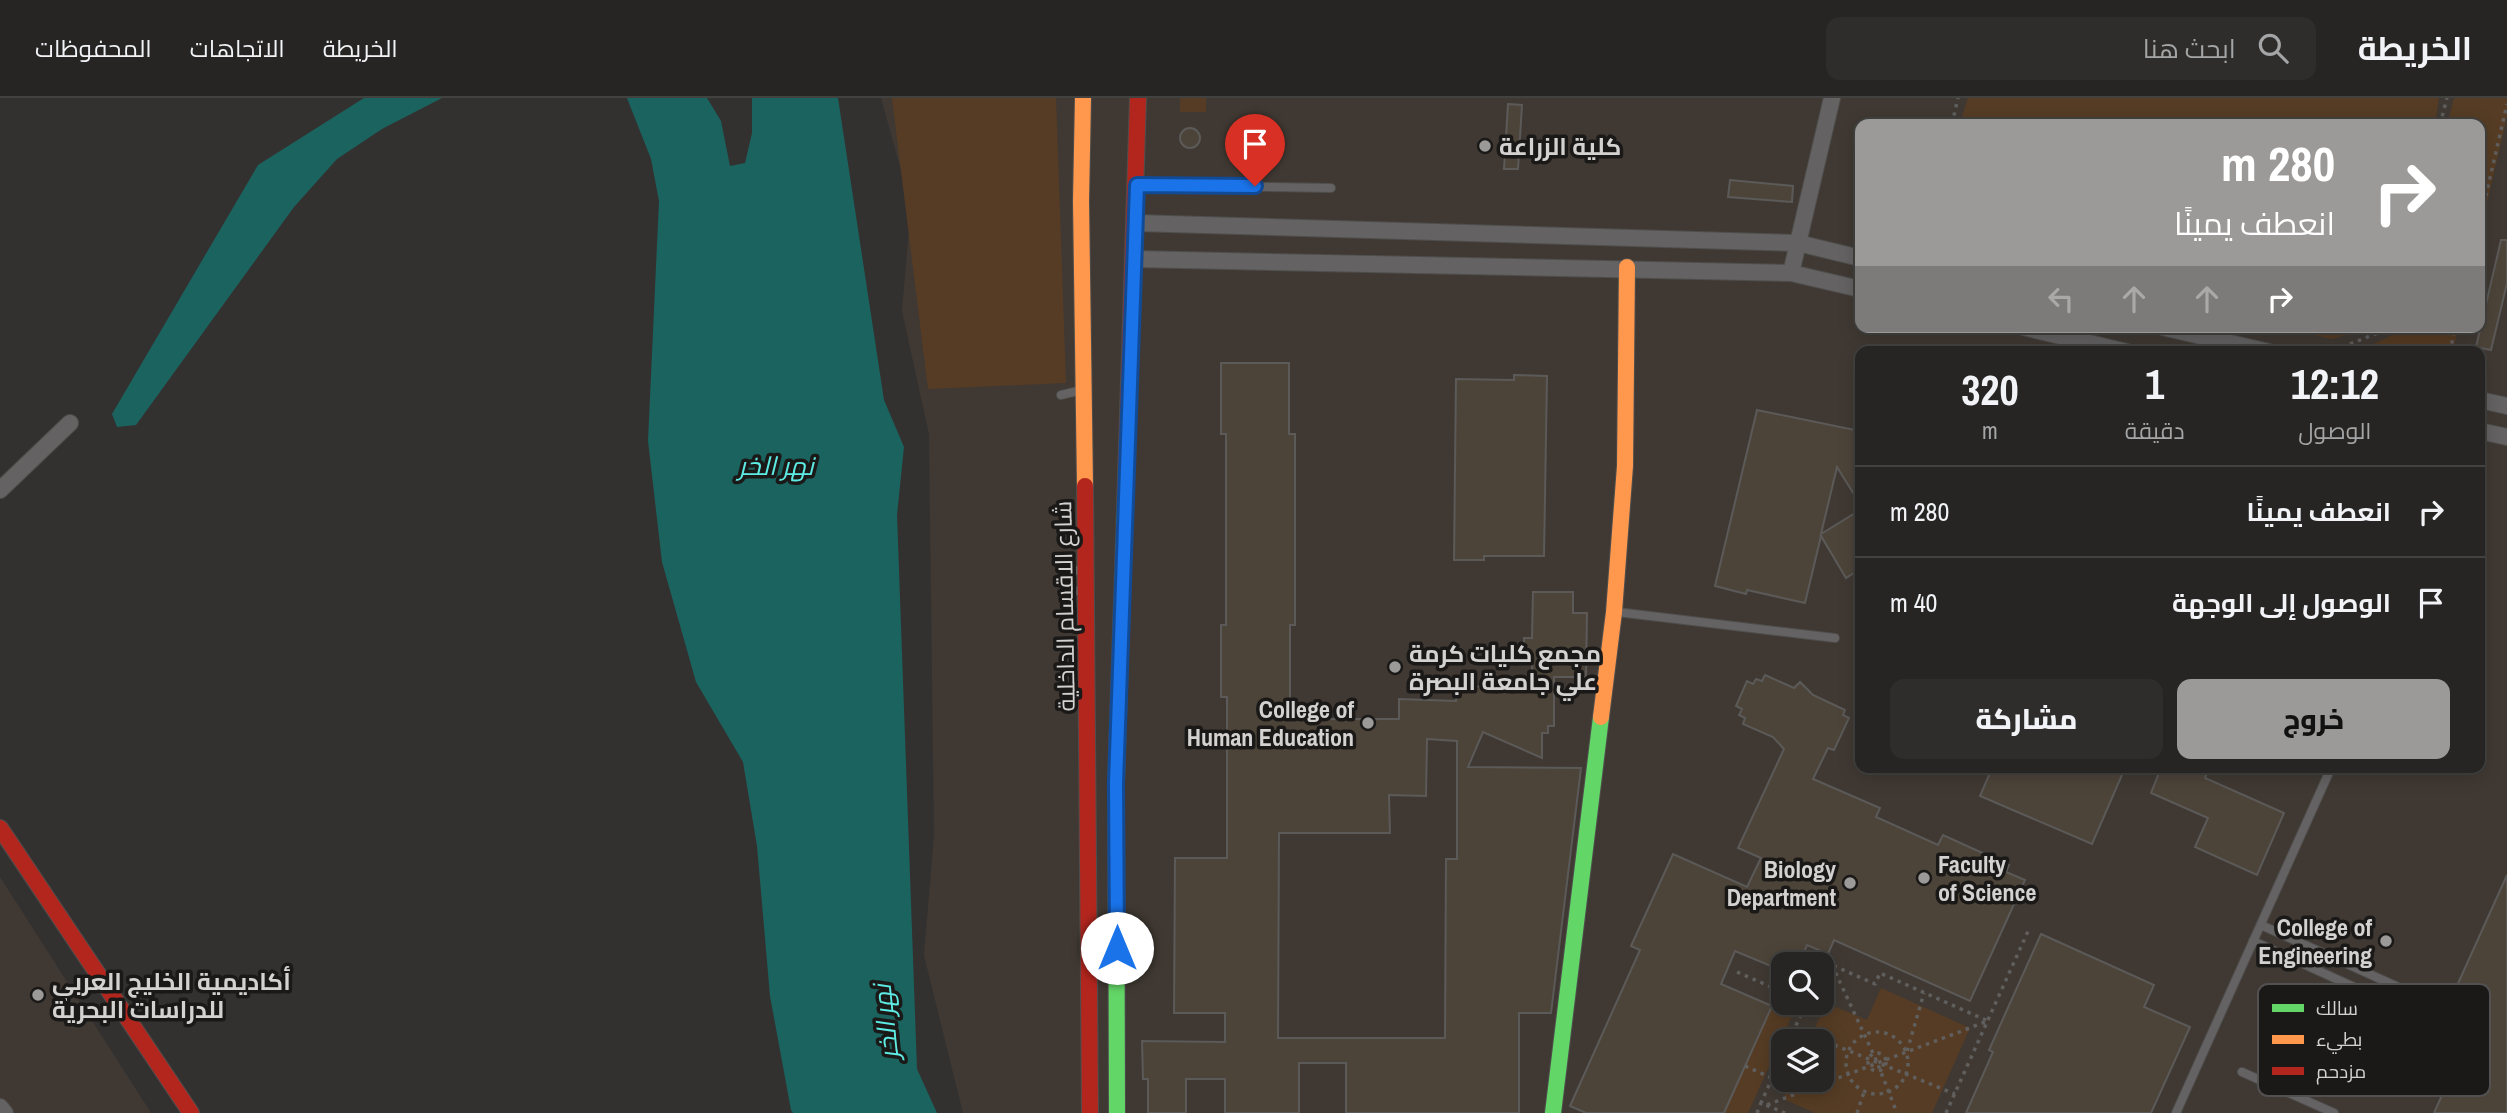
<!DOCTYPE html>
<html lang="ar">
<meta charset="utf-8">
<style>
:root{--surface:#262524;--page:#2e2d2c;--text:#f1f3f6;--muted:#a4a5a6;--line:#424241;--accent:#9c9a99}
body{margin:0;font-family:"Archivo Narrow",Cairo,sans-serif;background:var(--page);color:var(--text);direction:rtl;height:100vh;display:flex;flex-direction:column;font-size:26px;white-space:nowrap}
*{box-sizing:border-box;margin:0}
p{font-size:23px;color:var(--muted)}
.icon{flex:none;width:38px;height:38px;fill:none;stroke:currentColor;stroke-width:2;stroke-linecap:round;stroke-linejoin:round}
.map{position:relative;flex:1;overflow:hidden;direction:ltr}
.panel{position:absolute;left:1855px;top:248px;width:630px;height:427px;display:flex;flex-direction:column;background:var(--surface);border-radius:14px;box-shadow:0 4px 18px #0003,0 0 0 2px var(--line);direction:rtl}
.panel>*{flex:none}
.top-card{position:absolute;left:1855px;top:21px;width:630px;height:214px;border-radius:14px;box-shadow:0 4px 18px #0003,0 0 0 2px var(--line);direction:rtl;background:#9c9a99;color:#fff;overflow:hidden}
.buttons{position:absolute;left:1771px;top:854px;display:grid;gap:14px}
.buttons a{display:grid;place-items:center;width:63px;height:63px;border-radius:14px;background:var(--surface);box-shadow:0 4px 18px #0003,0 0 0 2px var(--line);font-size:35px}
.pin{position:absolute;display:grid;place-items:center;width:60px;height:60px;color:#fff;margin:-72px -30px;border-radius:50% 50% 50% 0;rotate:-45deg;box-shadow:0 0 7px #0007}
.pin .icon{rotate:45deg}
.me{position:absolute;width:77px;margin:-38px;rotate:0deg;stroke-linejoin:round;filter:drop-shadow(0 0 5px #0008)}
.turn{display:flex;align-items:center;gap:24px;height:147px;padding:0 35px;font-size:32px}
.turn .icon{width:91px;height:91px;stroke-width:2.5}
.turn b{display:block;font-size:49px;line-height:60px}
.lanes{display:flex;align-items:center;height:66px;padding:0 35px;background:#0003;justify-content:center;gap:35px;direction:ltr}
.lanes .off{opacity:.35}
.eta{display:flex;justify-content:space-evenly;align-items:center;height:119px;text-align:center}
.eta b{font-size:42px;font-weight:800;line-height:49px}
.cta{display:flex;gap:14px;margin-top:auto;padding:14px 35px}
.cta a{flex:1;height:80px;border-radius:14px;background:var(--accent);color:#111;font-size:28px;font-weight:800;line-height:80px;text-align:center}
.cta a+a{background:var(--page);color:var(--text)}
ul{padding:0;list-style:none}
li{display:flex;align-items:center;gap:21px;height:91px;padding:0 35px;border-top:2px solid var(--line)}
li div{flex:1}
li b{display:block;font-size:26px}
li em{font-style:normal}
header{display:flex;align-items:center;gap:42px;box-sizing:border-box;height:98px;padding:0 35px;background:var(--surface);border-bottom:2px solid var(--line)}
header strong{font-size:33px}
nav{display:flex;gap:38px;margin-inline-start:auto;font-size:24px}
.search{width:490px;height:63px;background:var(--page);display:flex;align-items:center;gap:18px;box-sizing:border-box;padding:0 24px;border-radius:14px;color:var(--muted);font-size:26px}
.map>svg:first-child{display:block}
.built{fill:#403933;fill-rule:evenodd}
.green{fill:#563c24}
.water{fill:#1b635f}
.building{fill:#4d4439;stroke:#5b5a59;stroke-width:2;fill-rule:evenodd}
.lines{fill:none;stroke-linecap:round;stroke-linejoin:round}
.lane-casing{stroke:#4f4e4d;stroke-width:10}
.street-casing{stroke:#4f4e4d;stroke-width:18}
.fast-casing{stroke:#4f4e4d;stroke-width:18}
.slow-casing{stroke:#4f4e4d;stroke-width:18}
.jam-casing{stroke:#4f4e4d;stroke-width:18}
.path{stroke:#605f5e;stroke-width:3.5;stroke-dasharray:3.5 5;stroke-linecap:butt}
.lane{stroke:#646262;stroke-width:8}
.street{stroke:#646262;stroke-width:16}
.fast{stroke:#63d668;stroke-width:16}
.slow{stroke:#ff974d;stroke-width:16}
.jam{stroke:#b3261e;stroke-width:16}
.route-casing{stroke:#114b97;stroke-width:18}
.route{stroke:#1a73e8;stroke-width:12}
.poi-dot{fill:#9c9a99;stroke:#1a1918;stroke-width:2.5}
.labels{text-anchor:middle;dominant-baseline:central;stroke-width:7;stroke-linejoin:round;paint-order:stroke}
.poi-label{font-size:24px;font-weight:bold;fill:#d4d2d1;stroke:#1a1918;text-anchor:start}
.street-label{font-size:24px;fill:#d4d2d1;stroke:#1a1918}
.water-label{font-size:26px;font-style:italic;fill:#5debe3;stroke:#1a1918}
.key{fill:#1a1918;stroke:#525050;stroke-width:2}
.key-label{font-size:19px;fill:#d4d2d1}
</style>
<header>
<strong>الخريطة</strong>
<div class="search"><svg class="icon" aria-label="search" viewBox="0 0 24 24"><circle cx="10" cy="10" r="6"/><path d="M15 15l6 6"/></svg>ابحث هنا</div>
<nav><a>الخريطة</a><a>الاتجاهات</a><a>المحفوظات</a></nav>
</header>
<div class="map">
<svg width="2507" height="1015" viewBox="0 0 2507 1015">
<rect width="100%" height="100%" fill="#333130"/>
<g class="built">
<path d="M881 0H2507V1015H963L924 857 934 738 929 336 902 213 911 108ZM1860 26H2480V229H1860ZM1860 254H2480V670H1860ZM1783 866H1822V905H1783ZM1783 943H1822V982H1783Z"/>
<polygon points="0,779 151,1015 0,1015"/>
</g>
<g class="green">
<polygon points="892,0 1056,0 1066,285 928,291"/>
<rect x="1180" y="0" width="26" height="14"/>
<polygon points="1968,0 2439,0 2435,26 1969,26 1970,20 1961,22"/>
<polygon points="2454,0 2507,0 2507,18 2480,136 2480,26 2451,26 2448,23"/>
<polygon points="2278,229 2375,229 2332,241"/>
<polygon points="2409,229 2458,229 2453,254 2387,254 2367,249"/>
<polygon points="1881,890 1970,930 1932,1015 1815,1015 1783,1001 1792,982 1822,982 1822,943 1809,943 1826,905 1867,922"/>
<polygon points="1772,908 1792,918 1748,1015 1724,1015"/>
</g>
<g class="water">
<polygon points="364,0 442,0 382,31 337,61 294,109 136,327 117,329 112,316 258,67"/>
<polygon points="627,0 707,0 721,23 730,68 745,65 752,35 752,0 838,0 884,302 904,349 897,417 917,971 937,1015 793,1015 791,1012 770,898 757,748 743,664 696,584 662,464 648,343 659,103 651,61"/>
</g>
<g class="building">
<polygon points="1508,6 1522,7 1518,71 1504,71"/>
<circle cx="1190" cy="40" r="10"/>
<polygon points="1730,82 1793,88 1792,104 1728,99"/>
<polygon points="2501,142 2507,142 2507,185 2491,252 2476,249"/>
<path d="M1221 265H1289V336H1295V527H1290V621H1399V601L1456 603V588L1502 589 1504 585 1523 594V589H1532V558H1524V540H1532L1533 494H1573V515H1587L1586 579H1554V628H1548V635H1542V660L1483 634 1468 669 1581 670 1551 915H1519V1015H1346V965H1299V1015H1225V981H1186V1015H1148V981H1143L1142 943 1225 944V915H1174L1175 760H1227V599H1221V527H1226V336H1221ZM1427 641 1457 643V761H1446L1445 940H1278L1279 735H1390L1389 697 1426 698Z"/>
<polygon points="1514,277 1547,278 1544,458 1484,458 1484,462 1454,462 1456,281 1514,282"/>
<polygon points="1757,312 1860,333 1860,406 1837,369 1821,436 1860,412 1860,471 1846,480 1821,438 1805,505 1747,492 1746,496 1715,488"/>
<polygon points="1765,577 1794,590 1800,584 1813,597 1845,612 1843,617 1849,620 1834,652 1828,650 1813,681 1880,710 1876,719 1938,747 1943,737 2009,767 2006,774 2025,782 1970,903 1834,842 1828,856 1807,847 1799,866 1783,866 1783,873 1735,853 1721,886 1772,908 1724,1015 1586,1015 1570,1008 1640,852 1631,848 1673,756 1747,789 1761,760 1738,750 1784,651 1773,639 1743,626 1745,620 1739,617 1742,611 1736,608 1747,583 1753,586 1756,581 1762,583"/>
<polygon points="1992,670 2125,670 2092,746 1980,698"/>
<polygon points="2161,670 2209,670 2205,680 2284,715 2257,777 2195,749 2208,720 2151,695"/>
<polygon points="2507,777 2507,1015 2434,1015 2459,959 2471,965 2487,930 2446,912"/>
<polygon points="2041,836 2154,887 2144,909 2190,929 2151,1015 1966,1015 1993,954 1989,952"/>
</g>
<g class="lines">
<defs>
<g id="lane">
<polyline points="1137,87 1331,90"/>
<polyline points="1061,297 1082,292"/>
<polyline points="1068,473 1086,472"/>
<polyline points="1069,495 1084,491"/>
<polyline points="1617,514 1835,540"/>
<polyline points="2261,827 2440,908"/>
<polyline points="2253,843 2433,925"/>
<polyline points="2242,974 2334,1015"/>
<polyline points="2176,1015 2331,670"/>
</g>
<g id="street">
<polyline points="1136,125 1798,145 1860,160"/>
<polyline points="1135,161 1791,175 1860,191"/>
<polyline points="1791,175 1832,0"/>
<polyline points="2023,229 2127,254"/>
<polyline points="2162,229 2269,254"/>
<polyline points="2480,302 2507,308"/>
<polyline points="2480,333 2507,339"/>
<polyline points="0,392 70,325"/>
<polyline points="0,1009 5,1015"/>
</g>
<g id="fast">
<polyline points="1117,1015 1116,685 1125,412"/>
<polyline points="1553,1015 1601,619"/>
</g>
<g id="slow">
<polyline points="1083,0 1081,103 1085,388"/>
<polyline points="1601,619 1614,514 1625,368 1627,169"/>
</g>
<g id="jam">
<polyline points="1085,388 1090,1015"/>
<polyline points="1125,412 1138,0"/>
<polyline points="0,730 191,1015"/>
</g>
</defs>
<use href="#lane" class="lane-casing"/>
<use href="#street" class="street-casing"/>
<use href="#fast" class="fast-casing"/>
<use href="#slow" class="slow-casing"/>
<use href="#jam" class="jam-casing"/>
<g class="path">
<polyline points="1952,26 1958,0"/>
<polyline points="2443,26 2441,23 2447,0"/>
<polyline points="2480,123 2507,6"/>
<polyline points="2350,246 2393,229"/>
<polyline points="2450,254 2455,229"/>
<polyline points="1832,867 1877,964 1897,1015"/>
<polyline points="1822,871 1825,864 1875,886 1880,875 1988,923"/>
<polyline points="1737,874 1783,894"/>
<polyline points="1795,931 1955,996"/>
<circle cx="1877" cy="965" r="31"/>
<polyline points="1789,943 1806,905"/>
<polyline points="1907,953 1924,895"/>
<circle cx="1877" cy="964" r="9"/>
<polyline points="1783,956 1761,1005 1785,1015"/>
<polyline points="1745,968 1772,980"/>
<polyline points="1767,1007 1988,923"/>
<polyline points="1757,1015 1761,1005"/>
<polyline points="1857,1015 1864,994"/>
<polyline points="1946,1015 2029,831"/>
</g>
<use href="#lane" class="lane"/>
<use href="#street" class="street"/>
<use href="#fast" class="fast"/>
<use href="#slow" class="slow"/>
<use href="#jam" class="jam"/>
</g>
<g class="lines">
<defs>
<polyline id="route" points="1117,850 1116,685 1137,87 1255,88"/>
</defs>
<use href="#route" class="route-casing"/>
<use href="#route" class="route"/>
</g>
<g class="poi-dot">
<circle cx="1485" cy="48" r="7"/>
<circle cx="1395" cy="569" r="7"/>
<circle cx="1368" cy="625" r="7"/>
<circle cx="1924" cy="780" r="7"/>
<circle cx="1850" cy="785" r="7"/>
<circle cx="2386" cy="843" r="7"/>
<circle cx="38" cy="897" r="7"/>
</g>
<g class="labels">
<g class="poi-label">
<text x="1499" y="48">كلية الزراعة</text>
<text x="1409" y="555">مجمع كليات كرمة<tspan x="1409" dy="28">علي جامعة البصرة</tspan></text>
<text x="1354" y="611" text-anchor="end">College of<tspan x="1354" dy="28">Human Education</tspan></text>
<text x="1938" y="766">Faculty<tspan x="1938" dy="28">of Science</tspan></text>
<text x="1836" y="771" text-anchor="end">Biology<tspan x="1836" dy="28">Department</tspan></text>
<text x="2372" y="829" text-anchor="end">College of<tspan x="2372" dy="28">Engineering</tspan></text>
<text x="52" y="883">أكاديمية الخليج العربي<tspan x="52" dy="28">للدراسات البحرية</tspan></text>
</g>
<g class="street-label">
<text transform="translate(1064 508) rotate(-91)">شارع الاقسام الداخلية</text>
</g>
<g class="water-label">
<text x="776" y="367">نهر الخر</text>
<text transform="translate(885 924) rotate(-96)">نهر الخر</text>
</g>
</g>
<rect x="2258" y="886" width="232" height="112" rx="10" class="key"/>
<rect x="2272" y="906" width="32" height="8" fill="#63d668"/>
<rect x="2272" y="937" width="32" height="9" fill="#ff974d"/>
<rect x="2272" y="969" width="32" height="8" fill="#b3261e"/>
<g class="key-label">
<text x="2316" y="917">سالك</text>
<text x="2316" y="948">بطيء</text>
<text x="2316" y="980">مزدحم</text>
</g>
</svg>
<div class="buttons">
<a><svg class="icon" aria-label="search" viewBox="0 0 24 24"><circle cx="10" cy="10" r="6"/><path d="M15 15l6 6"/></svg></a>
<a><svg class="icon" aria-label="layers" viewBox="0 0 24 24"><path d="M12 4l9 5-9 5-9-5zM3 14l9 5 9-5"/></svg></a>
</div>
<div class="pin" style="left:1255px;top:88px;background:#d93025"><svg class="icon" aria-label="arrive" viewBox="0 0 24 24"><path d="M6 21V4h12l-3 4 3 4H6"/></svg></div>
<svg class="me" style="left:1117px;top:850px" viewBox="-20 -20 40 40"><circle r="19" fill="#fff"/><path d="M0-13L10 11 0 6-10 11z" fill="#1a73e8"/></svg>
<div class="top-card">
<div class="turn"><svg class="icon" aria-label="right" viewBox="0 0 24 24"><path d="M7 20v-9h11M14 6l5 5-5 5"/></svg><div><b>280 m</b>انعطف يمينًا</div></div>
<div class="lanes"><svg class="icon off" aria-label="left" viewBox="0 0 24 24"><path d="M17 20v-9H6M10 6l-5 5 5 5"/></svg><svg class="icon off" aria-label="ahead" viewBox="0 0 24 24"><path d="M12 20V5M6 11l6-6 6 6"/></svg><svg class="icon off" aria-label="ahead" viewBox="0 0 24 24"><path d="M12 20V5M6 11l6-6 6 6"/></svg><svg class="icon" aria-label="right" viewBox="0 0 24 24"><path d="M7 20v-9h11M14 6l5 5-5 5"/></svg></div>
</div>
<section class="panel">
<div class="eta">
<div><b>12:12</b><p>الوصول</p></div>
<div><b>1</b><p>دقيقة</p></div>
<div><b>320</b><p>m</p></div>
</div>
<ul>
<li><svg class="icon" aria-label="right" viewBox="0 0 24 24"><path d="M7 20v-9h11M14 6l5 5-5 5"/></svg><div><b>انعطف يمينًا</b></div><em>280 m</em></li>
<li><svg class="icon" aria-label="arrive" viewBox="0 0 24 24"><path d="M6 21V4h12l-3 4 3 4H6"/></svg><div><b>الوصول إلى الوجهة</b></div><em>40 m</em></li>
</ul>
<div class="cta"><a>خروج</a><a>مشاركة</a></div>
</section>
</div>
